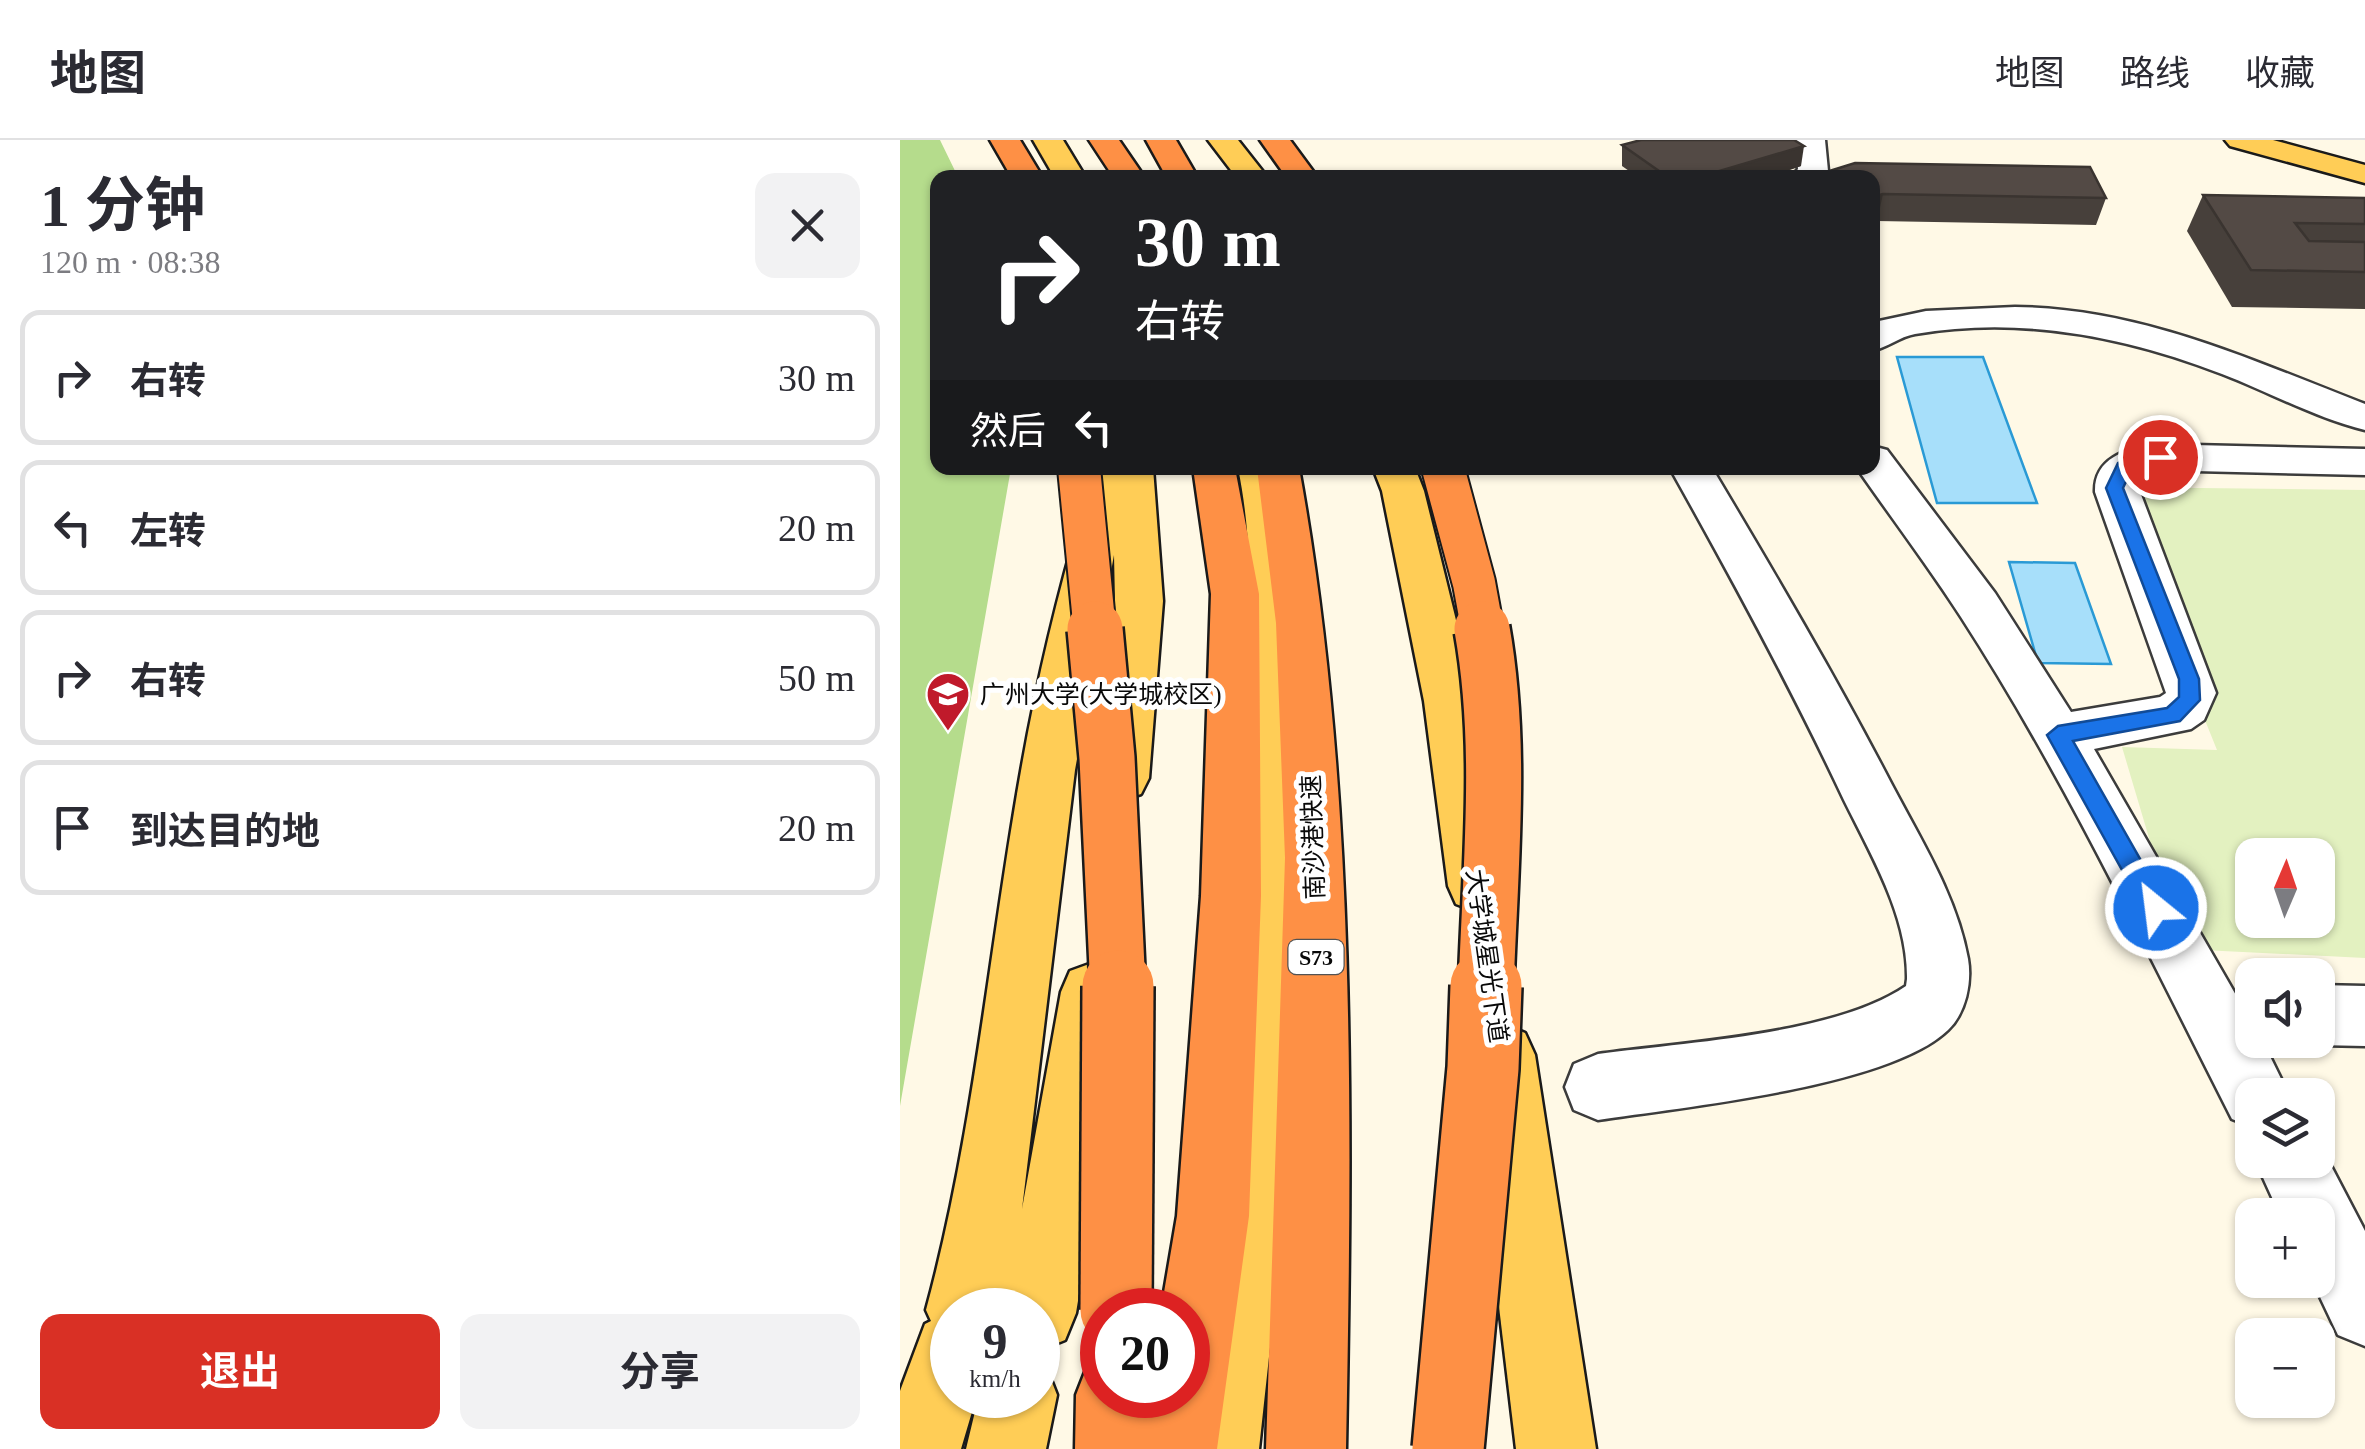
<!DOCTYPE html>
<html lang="zh">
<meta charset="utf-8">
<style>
:root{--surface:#fff;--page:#f2f2f3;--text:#2b2b33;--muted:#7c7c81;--line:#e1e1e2;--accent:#d93025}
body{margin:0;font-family:"Times New Roman","Noto Sans SC",serif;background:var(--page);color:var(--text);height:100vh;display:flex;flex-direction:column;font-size:38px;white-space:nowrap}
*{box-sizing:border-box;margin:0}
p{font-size:32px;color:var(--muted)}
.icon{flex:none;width:55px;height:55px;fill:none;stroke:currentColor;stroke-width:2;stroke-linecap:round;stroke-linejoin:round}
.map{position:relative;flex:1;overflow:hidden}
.details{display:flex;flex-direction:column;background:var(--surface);width:900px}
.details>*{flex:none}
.banner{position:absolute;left:30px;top:30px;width:950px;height:305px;border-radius:20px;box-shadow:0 2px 8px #0004;background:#202124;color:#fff;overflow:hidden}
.needle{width:65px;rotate:2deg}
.controls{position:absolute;left:1335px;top:698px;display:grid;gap:20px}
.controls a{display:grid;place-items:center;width:100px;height:100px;border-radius:20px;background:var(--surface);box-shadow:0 2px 8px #0004;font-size:50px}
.speed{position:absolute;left:30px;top:1148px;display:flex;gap:20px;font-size:50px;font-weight:700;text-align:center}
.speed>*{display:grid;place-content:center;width:130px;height:130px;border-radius:50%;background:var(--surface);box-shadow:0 2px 8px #0004;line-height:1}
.speed small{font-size:25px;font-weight:400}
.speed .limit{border:15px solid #d22;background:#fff;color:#111}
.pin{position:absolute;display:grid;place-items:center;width:85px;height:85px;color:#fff;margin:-42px;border:5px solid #fff;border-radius:50%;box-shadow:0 2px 10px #0007}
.me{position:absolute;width:110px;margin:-55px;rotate:331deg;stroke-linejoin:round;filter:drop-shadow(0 0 8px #0008)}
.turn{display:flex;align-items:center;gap:35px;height:210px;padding:0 40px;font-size:45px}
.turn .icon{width:130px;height:130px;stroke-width:2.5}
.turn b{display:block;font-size:70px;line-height:85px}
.then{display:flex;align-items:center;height:95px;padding:0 40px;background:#0003;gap:20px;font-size:38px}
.round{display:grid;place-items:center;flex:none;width:105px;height:105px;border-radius:20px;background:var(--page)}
.headline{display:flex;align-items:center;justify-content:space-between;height:170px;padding:0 40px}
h1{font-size:60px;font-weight:700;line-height:75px}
.primary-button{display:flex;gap:20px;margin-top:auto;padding:20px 40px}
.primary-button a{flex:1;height:115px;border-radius:20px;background:var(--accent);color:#fff;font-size:40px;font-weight:700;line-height:115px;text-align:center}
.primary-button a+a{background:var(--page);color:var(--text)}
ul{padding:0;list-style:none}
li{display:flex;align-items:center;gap:30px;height:135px;margin:0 20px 15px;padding:0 20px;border:5px solid var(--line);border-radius:20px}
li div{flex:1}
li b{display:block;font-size:38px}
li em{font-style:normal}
header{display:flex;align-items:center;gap:60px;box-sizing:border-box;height:140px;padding:0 50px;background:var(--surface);border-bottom:2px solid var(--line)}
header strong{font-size:48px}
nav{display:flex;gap:55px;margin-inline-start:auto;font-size:35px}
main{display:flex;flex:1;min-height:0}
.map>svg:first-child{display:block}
.forest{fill:#b5dc8c}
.pitch{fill:#e3f1c0;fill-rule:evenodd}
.water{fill:#a7dffa;stroke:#2a9ad5;stroke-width:2.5}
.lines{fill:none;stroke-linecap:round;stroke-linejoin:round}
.minor-casing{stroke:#3c3c3c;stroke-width:5}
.major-casing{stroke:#1a1a1a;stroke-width:5}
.highway-casing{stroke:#1a1a1a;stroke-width:5}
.minor{fill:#fff;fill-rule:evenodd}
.major{fill:#ffcd56;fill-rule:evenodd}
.highway{fill:#fe9045;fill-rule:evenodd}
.highway-bridge-far2-casing{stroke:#1a1a1a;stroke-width:46;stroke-linecap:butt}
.highway-bridge-far1-casing{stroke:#1a1a1a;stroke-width:60;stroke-linecap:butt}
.highway-bridge-casing{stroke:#1a1a1a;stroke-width:76;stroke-linecap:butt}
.highway-bridge-far2{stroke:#fe9045;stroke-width:42}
.highway-bridge-far1{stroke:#fe9045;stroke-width:55}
.highway-bridge{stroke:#fe9045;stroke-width:71}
.wall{fill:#47403b}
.shaded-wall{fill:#3a3430}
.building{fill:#534a45;stroke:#3a3430;stroke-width:2.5}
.route{fill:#1a73e8;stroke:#114b97;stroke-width:2.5}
.labels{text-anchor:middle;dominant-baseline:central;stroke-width:10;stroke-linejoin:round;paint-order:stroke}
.shield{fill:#fff;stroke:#535353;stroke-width:2.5}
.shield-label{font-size:22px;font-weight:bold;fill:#090909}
.poi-label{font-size:25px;fill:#090909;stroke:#fff;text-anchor:start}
.street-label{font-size:25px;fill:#090909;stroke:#fff}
</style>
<header>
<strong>地图</strong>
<nav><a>地图</a><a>路线</a><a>收藏</a></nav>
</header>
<main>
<section class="details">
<div class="headline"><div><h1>1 分钟</h1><p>120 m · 08:38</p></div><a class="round"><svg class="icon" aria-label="close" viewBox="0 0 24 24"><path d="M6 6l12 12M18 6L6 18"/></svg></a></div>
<ul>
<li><svg class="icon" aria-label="right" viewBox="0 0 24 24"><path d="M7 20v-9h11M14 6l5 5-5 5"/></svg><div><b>右转</b></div><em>30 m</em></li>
<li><svg class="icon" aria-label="left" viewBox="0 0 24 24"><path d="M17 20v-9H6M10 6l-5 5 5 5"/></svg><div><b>左转</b></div><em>20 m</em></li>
<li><svg class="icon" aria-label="right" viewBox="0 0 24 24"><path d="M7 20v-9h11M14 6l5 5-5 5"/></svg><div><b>右转</b></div><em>50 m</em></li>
<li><svg class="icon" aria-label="arrive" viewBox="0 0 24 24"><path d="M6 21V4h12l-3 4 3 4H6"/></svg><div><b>到达目的地</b></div><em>20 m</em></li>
</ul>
<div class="primary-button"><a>退出</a><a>分享</a></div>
</section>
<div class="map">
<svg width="1465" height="1309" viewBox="0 0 1465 1309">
<rect width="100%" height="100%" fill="#fff9e6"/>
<polygon class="forest" points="0,0 40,0 58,37 38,38 38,328 111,328 0,966"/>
<path class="pitch" d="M1211 347 1465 350V818L1282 809 1222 607 1317 610ZM1352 715H1418V780H1352Z"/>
<g class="water">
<polygon points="997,217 1083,217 1137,363 1037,363"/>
<polygon points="1109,422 1175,423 1211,524 1138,523"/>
</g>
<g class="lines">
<defs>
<g id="minor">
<polygon points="895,0 925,0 928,31 924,38 891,38 898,29"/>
<path d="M1115 167C1240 168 1351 220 1465 264V290C1416 278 1369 252 1322 234 1224 196 1120 176 1015 194 999 197 988 207 972 211V184L979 181 1026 171Z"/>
<path d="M1252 304 1465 309V335L1253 330 1240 337 1237 344 1316 553 1304 580 1291 589 1194 609 1352 883V900H1362L1389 955H1352V987L1332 979C1246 810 1164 636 1061 477 1028 426 991 377 957 328H972V306L987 310 1095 453 1171 572 1260 557 1266 553 1195 352C1194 318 1225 310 1252 304Z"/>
<path d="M770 328H812C874 432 936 537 992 645 1021 700 1057 757 1068 819 1072 842 1066 873 1048 890 989 947 782 967 698 980L674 970 665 947 674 924 698 914C785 902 934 895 1006 846L1007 839C1008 776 971 715 944 660 891 547 831 437 770 328Z"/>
<polygon points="1418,845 1465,846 1465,906 1418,905 1405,900 1418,900"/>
<polygon points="1418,1001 1465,1091 1465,1206 1438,1195 1412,1140 1418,1140 1418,1075 1380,1075 1355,1020 1418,1020"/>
</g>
<g id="major">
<polygon points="133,0 163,0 186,38 155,38"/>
<polygon points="308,0 338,0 368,38 337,38"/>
<polygon points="1325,0 1373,0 1465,25 1465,43 1330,6"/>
<path d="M195 328H253L263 461 249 638 241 654 222 660 203 654 195 638 215 461 214 415 175 630 122 1069 161 852 170 831 192 823 214 831 223 852 209 974 176 1173 165 1200 138 1211V1170H52V1255H77L61 1309H0V1251L25 1184 31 1181 26 1170C74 994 89 810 121 631 139 528 164 428 195 328Z"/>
<path d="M338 328H380L389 363 397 450 401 654 398 829 392 1005 359 1309H279C293 1208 314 1105 324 1002 337 866 345 729 348 593 349 505 356 415 338 328Z"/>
<polygon points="473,328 515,328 524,351 576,561 606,746 598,764 577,772 556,764 548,746 524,561 482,351"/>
<polygon points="602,883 625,893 635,915 696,1309 616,1309 569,915 579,893"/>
<polygon points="138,1224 146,1227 157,1255 146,1309 66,1309 79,1255 138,1255"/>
</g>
<g id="highway">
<polygon points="90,0 120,0 143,38 112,38"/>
<polygon points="189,0 219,0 245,38 214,38"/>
<polygon points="246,0 276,0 298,38 267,38"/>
<polygon points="360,0 390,0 418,38 387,38"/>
<polygon points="293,328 335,328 359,454 361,756 349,1076 317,1309 175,1309 176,1255 187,1227 202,1221 202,1255 288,1255 288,1170 261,1170 277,1076 301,756 311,454"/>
<path d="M357 328H399C457 647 452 985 446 1309H366L385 718 376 483Z"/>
</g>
</defs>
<use href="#minor" class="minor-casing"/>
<use href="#major" class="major-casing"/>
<use href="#highway" class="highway-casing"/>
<use href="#minor" class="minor"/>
<use href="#major" class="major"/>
<use href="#highway" class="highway"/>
<defs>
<g id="highway-bridge-far2">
<polyline points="179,328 195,492"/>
<polyline points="543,328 574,443 583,492"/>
</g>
<g id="highway-bridge-far1">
<polyline points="195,489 207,618 218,849"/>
<path d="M582 489C603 607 590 729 586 849"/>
</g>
<g id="highway-bridge">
<polyline points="216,1170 218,846"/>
<polyline points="548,1309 583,928 586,846"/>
</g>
</defs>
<use href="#highway-bridge-far2" class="highway-bridge-far2-casing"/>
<use href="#highway-bridge-far1" class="highway-bridge-far1-casing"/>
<use href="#highway-bridge" class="highway-bridge-casing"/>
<use href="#highway-bridge-far2" class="highway-bridge-far2"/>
<use href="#highway-bridge-far1" class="highway-bridge-far1"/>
<use href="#highway-bridge" class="highway-bridge"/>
</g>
<g class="wall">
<polygon points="722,5 901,26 865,38 739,38 722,26"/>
<polygon points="972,38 1206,58 1196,85 977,81 972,83"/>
<polygon points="1303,55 1465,58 1465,169 1332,167 1287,91"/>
</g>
<g class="shaded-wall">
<polygon points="904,6 901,26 865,38 796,38"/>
<polygon points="983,54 977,81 972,83 972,57"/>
</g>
<g class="building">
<polygon points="741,0 894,0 904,6 796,38 769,38 722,5"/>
<polygon points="955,23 1190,27 1206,58 983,54 972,57 972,38 907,38"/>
<polygon points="1303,55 1465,58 1465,84 1395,83 1409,101 1465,102 1465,132 1351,130"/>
</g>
<polygon class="route" points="1260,312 1269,317 1267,321 1231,331 1223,348 1299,539 1300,560 1280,581 1173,601 1268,768 1264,775 1256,778 1247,775 1147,595 1158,586 1267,568 1279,557 1279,539 1206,348 1218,323 1238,315"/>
<defs>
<symbol id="university-pin" viewBox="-11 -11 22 30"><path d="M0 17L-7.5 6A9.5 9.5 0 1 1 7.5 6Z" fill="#c01a2b" stroke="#fff"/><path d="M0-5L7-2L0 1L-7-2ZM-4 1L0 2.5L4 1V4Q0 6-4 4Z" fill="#fff"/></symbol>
</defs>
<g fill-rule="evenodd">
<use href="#university-pin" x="23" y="529" width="50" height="68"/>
</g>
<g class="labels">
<rect class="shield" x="388.5" y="800" width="55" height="34" rx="8"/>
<g class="shield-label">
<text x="416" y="817">S73</text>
</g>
<g class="poi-label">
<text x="80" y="554">广州大学(大学城校区)</text>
</g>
<g class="street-label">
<text transform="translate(413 697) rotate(-92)">南沙港快速</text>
<text transform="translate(587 816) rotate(82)">大学城星光下道</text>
</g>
</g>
</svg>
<div class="controls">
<a><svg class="needle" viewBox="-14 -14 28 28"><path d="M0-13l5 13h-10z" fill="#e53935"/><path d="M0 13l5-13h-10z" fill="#7c7c81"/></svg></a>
<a><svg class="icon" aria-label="sound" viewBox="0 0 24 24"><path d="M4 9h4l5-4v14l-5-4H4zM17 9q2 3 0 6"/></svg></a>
<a><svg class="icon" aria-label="layers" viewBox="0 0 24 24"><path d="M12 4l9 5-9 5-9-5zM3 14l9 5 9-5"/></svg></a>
<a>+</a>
<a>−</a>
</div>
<div class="speed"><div>9<small>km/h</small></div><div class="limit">20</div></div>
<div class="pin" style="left:1260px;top:317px;background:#d93025"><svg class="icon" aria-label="arrive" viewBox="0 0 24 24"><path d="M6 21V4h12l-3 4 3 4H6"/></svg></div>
<svg class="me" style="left:1256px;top:768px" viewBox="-20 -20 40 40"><circle r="17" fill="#1a73e8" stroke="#fff" stroke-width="3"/><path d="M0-11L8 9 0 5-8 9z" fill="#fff"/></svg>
<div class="banner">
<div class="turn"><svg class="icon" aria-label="right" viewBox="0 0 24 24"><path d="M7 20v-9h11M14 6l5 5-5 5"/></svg><div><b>30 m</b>右转</div></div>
<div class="then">然后<svg class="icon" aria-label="left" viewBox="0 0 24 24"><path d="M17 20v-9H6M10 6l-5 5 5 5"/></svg></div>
</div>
</div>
</main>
